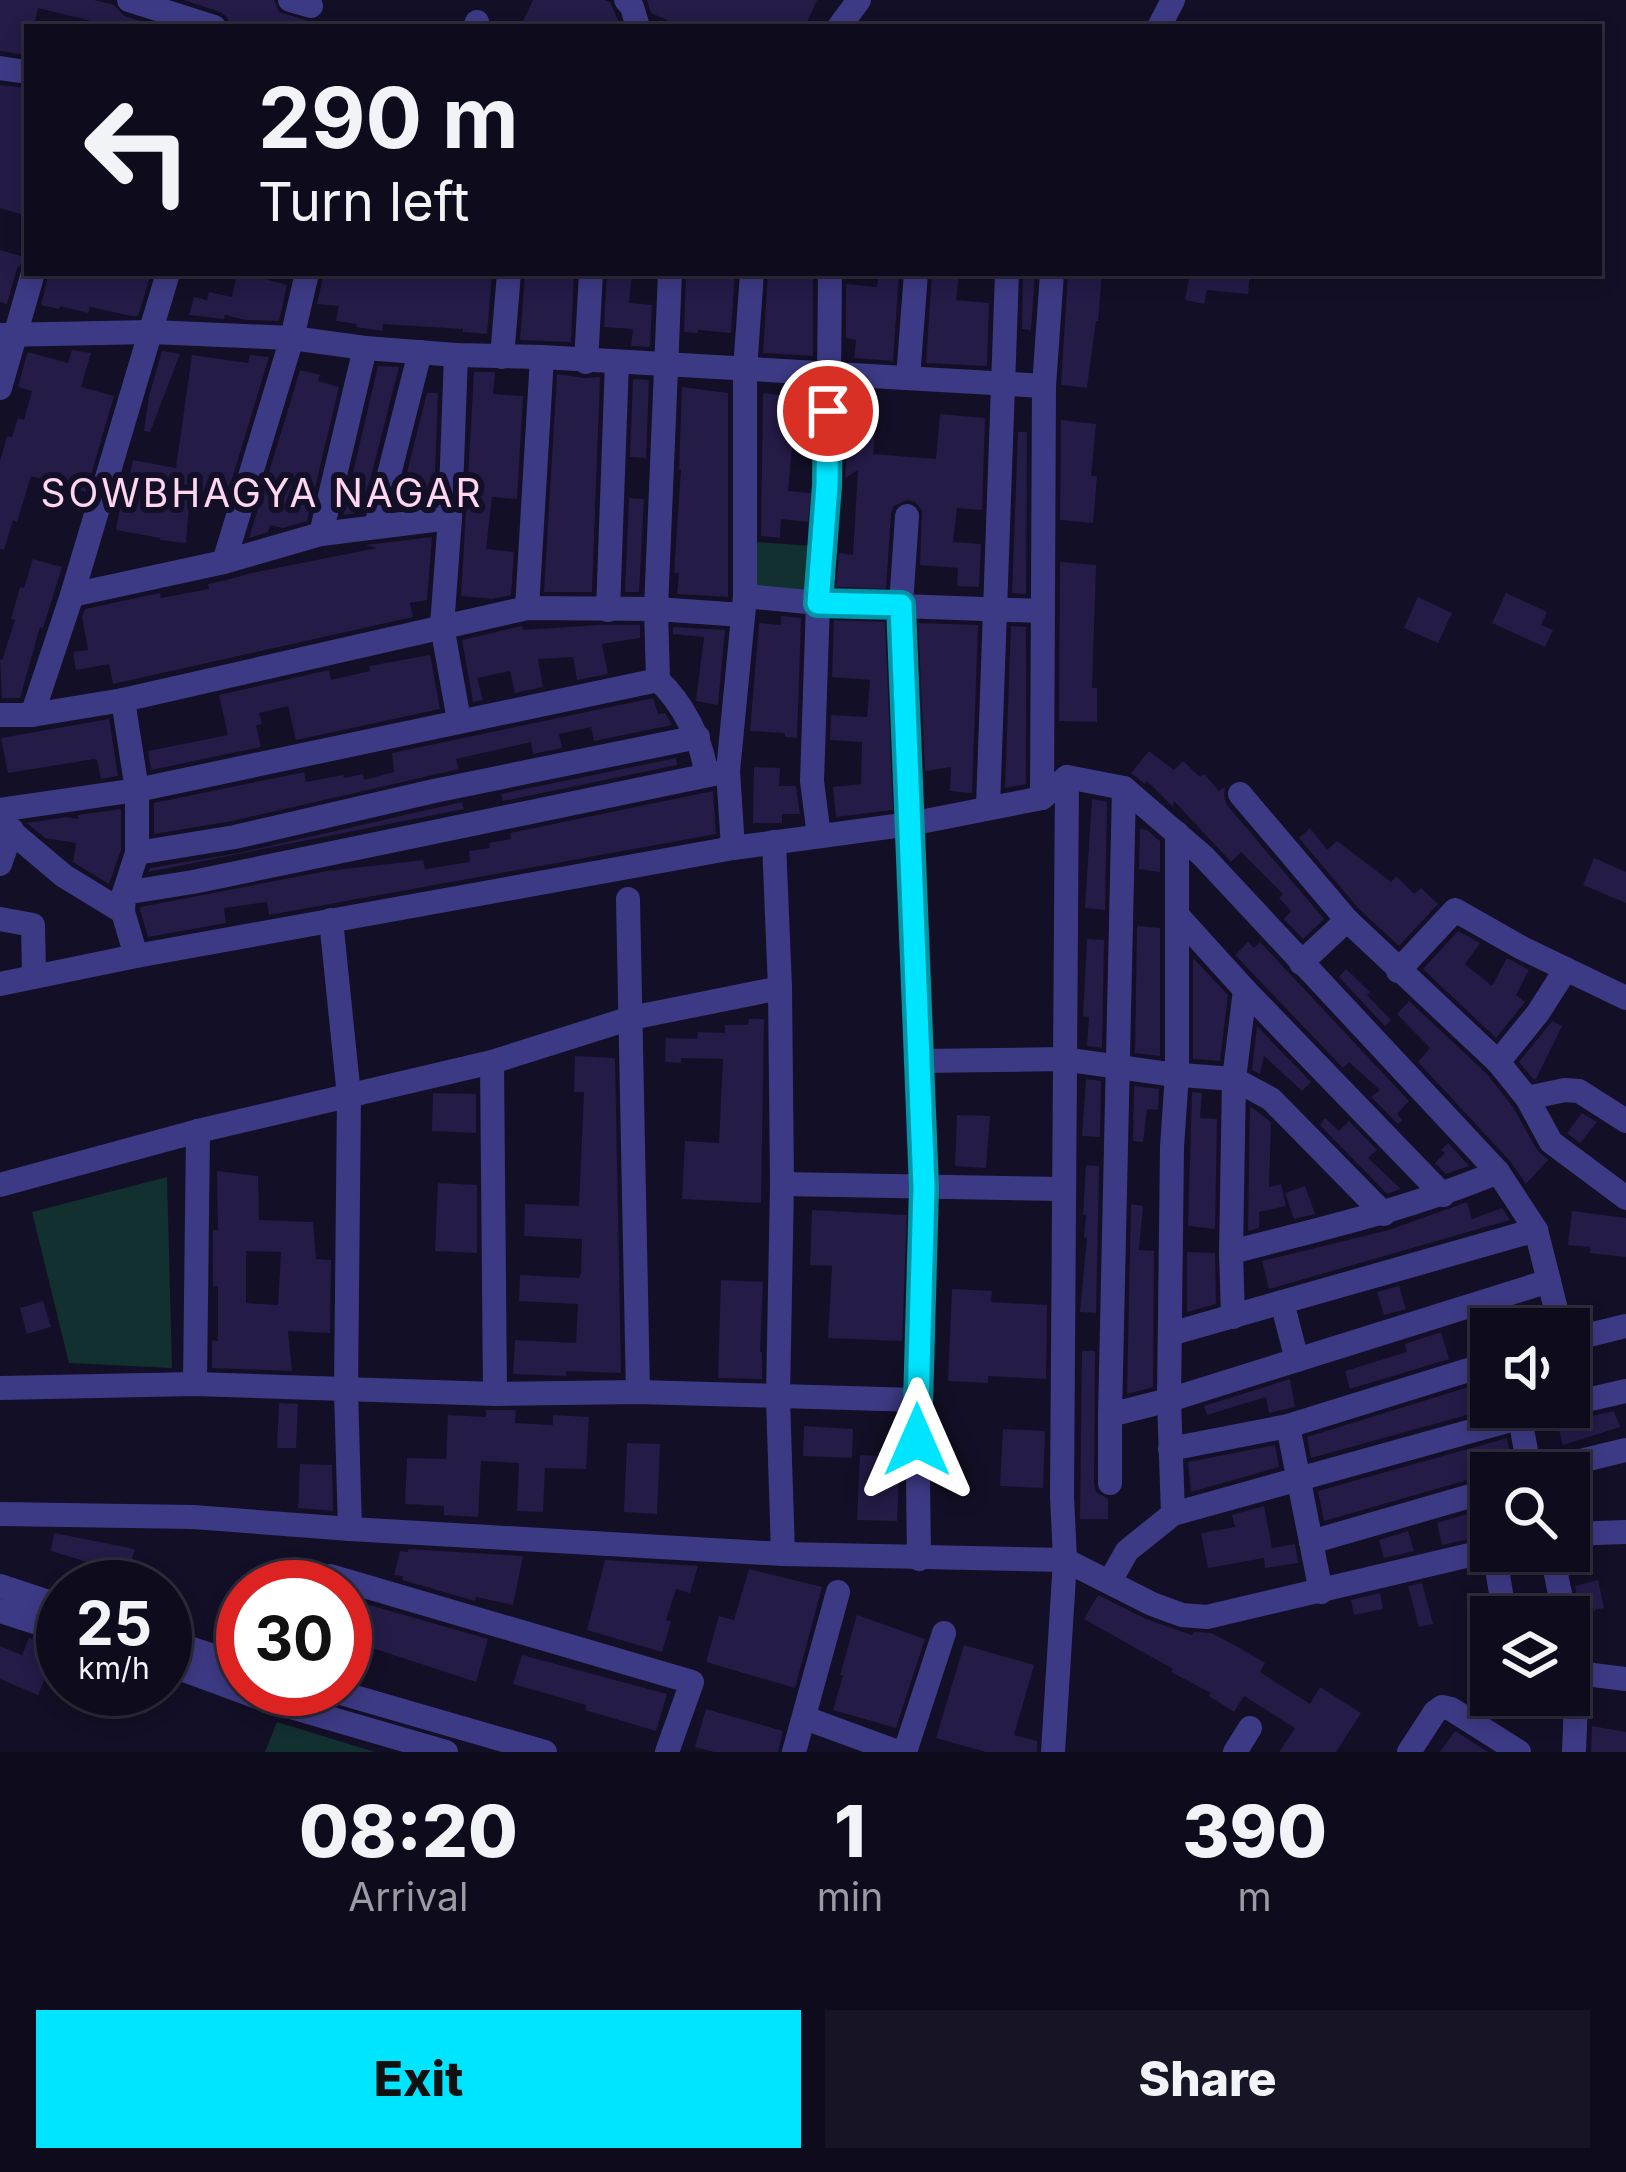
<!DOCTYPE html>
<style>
:root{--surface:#0e0b1c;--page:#171425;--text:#f1f3f6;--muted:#9b9ba3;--line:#2e2b3b;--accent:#00e5ff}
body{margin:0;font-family:Inter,sans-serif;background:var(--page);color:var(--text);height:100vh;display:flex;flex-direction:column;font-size:45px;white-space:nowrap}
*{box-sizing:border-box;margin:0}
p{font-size:39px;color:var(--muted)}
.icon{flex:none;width:66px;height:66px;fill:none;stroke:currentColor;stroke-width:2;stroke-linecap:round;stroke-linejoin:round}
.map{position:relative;height:1752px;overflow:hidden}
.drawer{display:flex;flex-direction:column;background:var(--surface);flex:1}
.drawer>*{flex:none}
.banner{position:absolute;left:24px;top:24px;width:1578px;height:252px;border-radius:0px;box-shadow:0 6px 18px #0003,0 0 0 3px var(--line);background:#0e0b1c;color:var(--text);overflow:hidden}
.controls{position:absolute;left:1470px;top:1308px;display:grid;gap:24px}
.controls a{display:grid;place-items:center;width:120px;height:120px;border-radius:0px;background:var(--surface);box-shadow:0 6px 18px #0003,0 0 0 3px var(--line);font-size:60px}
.speed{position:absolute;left:36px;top:1560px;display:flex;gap:24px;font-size:60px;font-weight:700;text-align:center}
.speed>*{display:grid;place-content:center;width:156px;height:156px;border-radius:50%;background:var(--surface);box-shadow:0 6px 18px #0003,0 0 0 3px var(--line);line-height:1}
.speed small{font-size:30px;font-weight:400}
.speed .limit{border:18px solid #d22;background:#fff;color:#111}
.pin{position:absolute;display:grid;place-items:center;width:102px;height:102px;color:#fff;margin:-51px;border:6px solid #fff;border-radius:50%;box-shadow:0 3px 12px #0007}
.me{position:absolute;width:132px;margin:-66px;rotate:0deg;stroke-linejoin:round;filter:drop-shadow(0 0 9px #0008)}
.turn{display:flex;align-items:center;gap:42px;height:252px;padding:0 36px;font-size:54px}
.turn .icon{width:156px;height:156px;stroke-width:2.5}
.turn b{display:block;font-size:84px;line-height:102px}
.eta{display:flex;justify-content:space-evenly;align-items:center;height:204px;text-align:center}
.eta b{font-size:72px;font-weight:800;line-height:84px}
.action{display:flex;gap:24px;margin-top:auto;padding:24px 36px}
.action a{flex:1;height:138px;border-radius:0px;background:var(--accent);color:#111;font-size:48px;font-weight:800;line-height:138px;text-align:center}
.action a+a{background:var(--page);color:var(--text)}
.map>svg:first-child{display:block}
.green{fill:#12302f}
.building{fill:#241b47;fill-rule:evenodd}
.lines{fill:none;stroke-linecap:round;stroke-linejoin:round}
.minor{stroke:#3d3a85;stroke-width:24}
.route-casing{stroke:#0095a6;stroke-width:30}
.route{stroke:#00e5ff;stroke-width:21}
.labels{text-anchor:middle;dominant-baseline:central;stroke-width:12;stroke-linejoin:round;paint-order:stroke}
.neighbourhood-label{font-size:39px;letter-spacing:3px;fill:#ffd6f0;stroke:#130f26}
</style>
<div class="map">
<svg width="1626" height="1752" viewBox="0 0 1626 1752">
<rect width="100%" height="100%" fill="#130f26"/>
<g class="green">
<polygon points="755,542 815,546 812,592 753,589"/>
<polygon points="167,1177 172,1368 69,1363 32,1212"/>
<polygon points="277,1722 375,1752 265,1752"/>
</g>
<g class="building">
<polygon points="0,0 94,0 114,5 124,16 160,27 116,27 38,8 34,27 27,27 27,55 0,51"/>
<polygon points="184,0 274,0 279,12 311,22 309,27 230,27 227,17 220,12"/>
<polygon points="533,0 604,0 610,2 621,27 537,27 523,21"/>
<polygon points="647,0 817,0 805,27 683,27 651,13"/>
<polygon points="0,85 27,88 27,216 0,208"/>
<polygon points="0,250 27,258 17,268 7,304 0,302"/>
<polygon points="49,273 151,273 138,316 131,316 90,307 88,313 60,306 59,309 41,305"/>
<polygon points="237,273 259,273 258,277 287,285 279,321 246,320 225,315 224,319 189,315 194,297 207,300 209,292 232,297"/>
<polygon points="324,273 492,273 487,334 463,332 463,329 383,324 382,331 356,327 357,324 336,321 339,306 317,304"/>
<polygon points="525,273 574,273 571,342 520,340"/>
<polygon points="607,273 632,273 629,303 652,305 650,347 631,346 633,329 604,327"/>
<polygon points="686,273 735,273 731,333 698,330 698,333 684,332"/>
<polygon points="768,273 813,274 813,356 763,353"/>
<polygon points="879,273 899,273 893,361 854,358 856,340 846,338 846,284 877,287"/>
<polygon points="932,273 959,273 956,300 989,303 987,366 926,363"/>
<polygon points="1023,273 1035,273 1031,330 1022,329"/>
<polygon points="1068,273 1102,273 1098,321 1096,321 1087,388 1061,385"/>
<polygon points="1190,273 1250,273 1248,294 1207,290 1204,304 1185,300"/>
<polygon points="72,350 91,353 81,387 114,396 86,492 31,476 17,522 13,520 4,550 0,549 0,461 7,436 12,437 18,418 24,420 32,391 18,387 26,357 28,352 68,363"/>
<polygon points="162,351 180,354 150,432 144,431 149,396"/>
<polygon points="192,355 248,363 250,355 269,357 228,492 212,494 213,504 189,507 186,543 160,540 160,538 116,530 120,508 123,509 133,460 176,468"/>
<polygon points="378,366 399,367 362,512 343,515"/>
<polygon points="300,370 320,375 318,381 339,387 307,521 283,528 270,525 268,532 249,538"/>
<polygon points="474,372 495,372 493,394 523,396 517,499 492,497 486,549 514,552 511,595 492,599 461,596"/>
<polygon points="557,374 584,378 600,377 592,592 544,592"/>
<polygon points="633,379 649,380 646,458 630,457"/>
<polygon points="682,387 728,393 728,597 677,594 679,573 674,573 681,470 679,469"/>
<polygon points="427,393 438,393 434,503 398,508"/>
<polygon points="763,393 812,399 812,437 793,436 788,491 811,493 808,522 781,519 780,538 761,536"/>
<polygon points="850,401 877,405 873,454 936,459 940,414 985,418 982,510 957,508 953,542 981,544 979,587 957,586 958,568 920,565 922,510 915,502 907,500 894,506 891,514 886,589 836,587 839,553 853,555 858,470 845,478"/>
<polygon points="1061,420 1096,424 1091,476 1097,476 1093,523 1060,520"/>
<polygon points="1018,432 1027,432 1026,594 1012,593"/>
<polygon points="629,498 644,499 639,592 625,592"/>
<polygon points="432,537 427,600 410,603 413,617 113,684 109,664 76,670 73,652 88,650 82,617 85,609 160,593 161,598 209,589 208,584 225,580 225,583 226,580 252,573 377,548 365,545"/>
<polygon points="33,559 62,567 43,628 40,627 20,698 2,698 0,659 2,660 15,620 11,619 20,587 24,588"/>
<polygon points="1060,562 1096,565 1092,688 1097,688 1097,722 1059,721"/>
<polygon points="1506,593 1547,612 1541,625 1553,630 1545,647 1492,623"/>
<polygon points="1418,597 1452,613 1438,643 1404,628"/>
<polygon points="781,616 801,618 797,738 785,737 785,733 750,731 759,623 781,625"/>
<polygon points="834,620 885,622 893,810 836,817 833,787 861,784 862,742 830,740 831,715 867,717 870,680 832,677"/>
<polygon points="918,623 978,625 972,793 950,791 951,767 925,771"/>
<polygon points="599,625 640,625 640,638 602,644 608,674 577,680 573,657 538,659 543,687 515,693 510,671 477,678 483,700 473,702 462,640 522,626 523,630"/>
<polygon points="1011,626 1026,627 1026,784 1005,788"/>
<polygon points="673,627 725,630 718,705 696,701 704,637 673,634"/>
<polygon points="430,655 440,709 296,740 288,706 259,713 262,724 256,725 261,747 151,770 148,751 228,735 219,695 329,670 331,680 370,671 369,666"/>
<polygon points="653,698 658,714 665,713 672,725 594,741 591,727 559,734 562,748 533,754 531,742 456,759 459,769 232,821 154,834 154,803 304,772 306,782 343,775 344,778 363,774 364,780 394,772 392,753"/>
<polygon points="109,719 118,776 101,779 97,760 94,759 8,773 1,738"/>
<polygon points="1149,751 1174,770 1183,761 1200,777 1204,774 1219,791 1225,787 1224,796 1227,805 1324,919 1303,939 1284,919 1291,911 1279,898 1283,894 1241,852 1231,862 1174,801 1173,807 1147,781 1145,784 1131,773"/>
<polygon points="676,758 677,765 503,801 501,794"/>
<polygon points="754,767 780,768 779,786 796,786 800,814 782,814 782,823 753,823"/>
<polygon points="713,791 716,834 269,915 267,902 224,908 226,923 148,937 140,910 140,907 327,871 423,860 425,869 470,862 469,851 490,848 489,843 511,839 510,833"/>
<polygon points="1092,799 1107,802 1105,910 1085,908"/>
<polygon points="462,802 464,809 148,872 150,868 239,853"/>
<polygon points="121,809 121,850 109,884 73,862 76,843 45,838 27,823 66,817 78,819 78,815"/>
<polygon points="1310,828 1327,850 1337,841 1391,882 1396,876 1414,894 1421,888 1438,904 1399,946 1359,909 1299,838"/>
<polygon points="1140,829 1147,830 1160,841 1160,872 1139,869"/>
<polygon points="1594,858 1626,872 1626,903 1583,885"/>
<polygon points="1137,926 1160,928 1160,1056 1135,1053"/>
<polygon points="1458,931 1480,943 1465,964 1492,986 1507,958 1529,970 1516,995 1525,1002 1496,1038 1423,969"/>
<polygon points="1087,939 1104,940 1102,1048 1087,1046 1089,1017 1083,1016"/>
<polygon points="1248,942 1254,948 1260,942 1409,1101 1397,1114 1402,1120 1398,1124 1371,1097 1380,1090 1349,1062 1343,1068 1235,955"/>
<polygon points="1193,958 1228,995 1220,1061 1193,1059"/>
<polygon points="1346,969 1370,992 1367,995 1391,1020 1385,1026 1339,977"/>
<polygon points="1409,1001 1486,1073 1513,1107 1537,1150 1548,1160 1526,1184 1510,1161 1418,1062 1430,1048 1397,1014"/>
<polygon points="749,1019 764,1019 761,1203 682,1199 685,1141 719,1143 723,1059 681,1058 681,1063 665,1062 666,1038 697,1039 698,1032 725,1033 725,1025 748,1025"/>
<polygon points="1552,1021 1562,1026 1536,1079 1534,1080 1519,1062"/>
<polygon points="1257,1026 1311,1082 1302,1091 1264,1056 1260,1074 1252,1070"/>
<polygon points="575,1056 615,1058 621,1373 566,1371 566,1376 513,1374 515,1340 576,1343 578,1304 519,1301 520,1275 579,1278 581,1273 582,1239 524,1236 525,1204 579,1206 584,1092 574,1092"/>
<polygon points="1086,1079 1101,1081 1100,1137 1082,1136"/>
<polygon points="1134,1086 1159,1089 1158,1110 1147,1109 1143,1142 1133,1141"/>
<polygon points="1192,1092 1202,1093 1200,1118 1217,1119 1215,1229 1188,1226"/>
<polygon points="433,1093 476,1094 476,1133 432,1131"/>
<polygon points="1250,1106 1271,1122 1269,1187 1281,1184 1286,1206 1259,1212 1259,1228 1248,1231"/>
<polygon points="1582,1113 1597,1122 1580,1143 1567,1133"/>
<polygon points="957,1115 990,1116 986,1168 955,1166"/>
<polygon points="1325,1118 1339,1131 1349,1121 1377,1150 1368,1158 1401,1189 1387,1194 1320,1125"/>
<polygon points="1448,1143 1469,1166 1446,1174 1435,1163 1445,1153 1441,1150"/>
<polygon points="1086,1165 1099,1166 1096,1313 1080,1312 1087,1238 1084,1237 1086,1215 1083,1215"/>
<path d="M217 1171 258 1176 259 1220 313 1222 316 1259 331 1260 330 1333 288 1331 292 1371 212 1368V1340L218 1341V1286H213V1230H218ZM246 1251 281 1252 278 1305 246 1303Z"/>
<polygon points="438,1183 477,1185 477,1253 435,1251"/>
<polygon points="1305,1186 1315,1214 1294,1219 1285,1193"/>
<polygon points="1467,1202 1472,1219 1502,1208 1510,1220 1269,1289 1262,1261 1389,1230"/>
<polygon points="1131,1204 1143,1206 1139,1250 1154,1251 1153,1387 1127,1394"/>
<polygon points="812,1210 907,1215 902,1341 828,1338 832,1266 810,1265"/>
<polygon points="1572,1211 1626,1218 1626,1257 1590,1253 1590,1247 1568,1245"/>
<polygon points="1187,1252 1215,1253 1216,1304 1187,1312"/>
<polygon points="721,1280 763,1282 760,1352 762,1352 762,1379 718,1378"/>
<polygon points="1399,1286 1406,1309 1384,1315 1377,1292"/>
<polygon points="952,1289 992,1291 991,1302 1047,1305 1046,1379 988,1376 988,1383 948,1381"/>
<polygon points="43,1301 51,1327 27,1334 20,1308"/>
<polygon points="1441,1332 1449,1359 1350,1389 1345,1371 1407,1352 1405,1344"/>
<polygon points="1082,1351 1095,1351 1094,1483 1096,1492 1108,1499 1108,1519 1080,1519"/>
<polygon points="1290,1379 1295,1407 1269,1413 1266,1397 1207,1415 1204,1406"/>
<polygon points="1491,1380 1491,1407 1496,1407 1311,1458 1307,1437"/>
<polygon points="279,1403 298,1404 296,1448 277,1448"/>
<polygon points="486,1410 516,1410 515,1423 553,1425 553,1415 589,1417 586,1469 545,1468 543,1512 517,1511 519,1463 481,1461 478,1517 444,1515 444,1506 405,1504 407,1458 446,1459 448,1415 486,1417"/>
<polygon points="1614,1411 1620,1427 1563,1445 1557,1424"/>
<polygon points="804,1426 853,1429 852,1458 803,1456"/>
<polygon points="1003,1429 1045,1431 1043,1488 1000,1486"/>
<polygon points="1507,1438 1511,1460 1480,1470 1481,1476 1324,1521 1318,1491"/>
<polygon points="627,1443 660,1444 657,1514 624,1512"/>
<polygon points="1275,1445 1279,1467 1191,1492 1188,1462"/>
<polygon points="860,1455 900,1457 897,1521 857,1520"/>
<polygon points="300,1464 332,1465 333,1511 298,1508"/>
<polygon points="1264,1506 1272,1548 1295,1544 1298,1563 1265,1568 1264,1558 1208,1568 1201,1533 1235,1527 1232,1515"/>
<polygon points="1491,1507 1491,1534 1442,1545 1437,1523"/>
<polygon points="1408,1531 1414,1551 1384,1558 1379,1540"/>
<polygon points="54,1533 135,1549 127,1574 51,1551"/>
<polygon points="408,1549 523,1556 513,1605 476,1597 475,1601 402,1580 403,1576 394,1575 400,1551 408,1552"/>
<polygon points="605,1560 698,1566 690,1593 676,1589 666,1620 671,1622 662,1652 587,1630"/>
<polygon points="749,1569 822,1587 795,1688 706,1662 719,1616 734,1620"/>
<polygon points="1598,1580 1604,1608 1581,1613 1575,1586"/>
<polygon points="1422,1583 1433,1624 1419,1627 1408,1586"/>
<polygon points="1380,1593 1383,1609 1354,1615 1351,1600"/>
<polygon points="1098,1595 1146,1619 1192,1635 1194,1632 1211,1633 1240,1648 1265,1663 1260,1672 1310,1704 1320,1687 1361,1713 1336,1752 1279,1752 1295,1728 1244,1696 1234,1712 1209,1696 1211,1693 1171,1672 1173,1669 1084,1619"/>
<polygon points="345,1598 488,1639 476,1682 345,1639"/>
<polygon points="857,1615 925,1639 896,1728 833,1710 843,1676 840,1675"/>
<polygon points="1490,1624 1491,1692 1483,1693 1471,1627"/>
<polygon points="29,1638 58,1647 38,1695 0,1679 0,1646 22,1655"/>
<polygon points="964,1645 1034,1665 1014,1735 1037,1741 1037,1752 986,1752 936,1738"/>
<polygon points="522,1655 667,1694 656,1731 585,1710 586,1705 513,1684"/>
<polygon points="706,1709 783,1731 778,1752 714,1752 695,1747"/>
<polygon points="1592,1726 1626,1732 1626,1752 1591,1752"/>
<polygon points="1455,1731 1488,1752 1440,1752"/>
</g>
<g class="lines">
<g class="minor">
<polyline points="129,0 214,27"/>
<polyline points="290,0 311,6"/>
<polyline points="626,0 632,7 638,27"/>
<polyline points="475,27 477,22"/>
<polyline points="839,27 859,0"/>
<polyline points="1159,27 1173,0"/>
<polyline points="0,68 27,72"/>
<path d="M670 273 656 609 658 680C682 702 703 742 706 774"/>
<polyline points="0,335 151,332 292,338 365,348 456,355 542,357 1044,386"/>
<polyline points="456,355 450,518 442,626 459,720"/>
<polyline points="502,357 509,273"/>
<polyline points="586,362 591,273"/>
<polyline points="908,378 916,273"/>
<polyline points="0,388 33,273"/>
<polyline points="907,516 901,605 921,1061 924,1188 917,1400 919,1559"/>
<polyline points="376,526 420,352"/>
<polyline points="321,534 365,348"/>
<polyline points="224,562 292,338 307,273"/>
<polyline points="72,595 224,562 321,534 450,518"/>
<polyline points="745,596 818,603 1041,611"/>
<polyline points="527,608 542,357"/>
<polyline points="608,610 617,362"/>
<polyline points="123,700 137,790 137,853 124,893 123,912 136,956"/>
<polyline points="0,715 32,715 123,700 527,608 656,609 743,615"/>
<polyline points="32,715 72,595 168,273"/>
<polyline points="1124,788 1110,1415 1169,1400 1549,1281"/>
<polyline points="1240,794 1347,920 1498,1062 1527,1098 1551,1142 1626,1198"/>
<polyline points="1042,798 1044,386 1052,273"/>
<polyline points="988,807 1007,273"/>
<polyline points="0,810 137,790 658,680"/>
<polyline points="0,822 64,876 123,912"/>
<polyline points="1177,833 1177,1074 1172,1147 1169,1400 1173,1514 1558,1407"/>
<polyline points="819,836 812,781 818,603 828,485 830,273"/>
<polyline points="774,842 780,988 782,1184 778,1397 783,1554"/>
<polyline points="733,848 728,771 745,596 745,369 752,273"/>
<polyline points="137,853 235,837 434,791 698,737"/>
<polyline points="0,864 12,830"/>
<polyline points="124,893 193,882 728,771"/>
<polyline points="628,899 638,1392"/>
<polyline points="1178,916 1245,990 1443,1195"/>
<polyline points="0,919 33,925 34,976"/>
<polyline points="331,920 349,1096 346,1390 350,1529"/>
<polyline points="1301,963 1347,920"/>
<polyline points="1398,971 1455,910 1522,948 1626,998"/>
<polyline points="0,984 136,956 733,848 910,824 1042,798 1067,777 1124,788 1203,856 1498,1172 1536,1230 1561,1329"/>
<polyline points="921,1061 1063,1059 1168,1074 1234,1079 1271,1099 1384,1214"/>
<polyline points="492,1062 495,1394"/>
<polyline points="1498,1062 1538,1013 1566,969"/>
<polyline points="1527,1098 1565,1090 1579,1091 1626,1121"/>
<polyline points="782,1184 1063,1189"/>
<polyline points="0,1185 198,1131 492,1062 631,1018 780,988"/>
<path d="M1231 1252C1322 1229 1412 1208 1498 1172"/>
<polyline points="1490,1300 1499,1329"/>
<polyline points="1282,1302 1297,1360"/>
<polyline points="1233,1317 1231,1252 1234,1079 1245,990"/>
<polyline points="1170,1334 1536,1230"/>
<polyline points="1569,1340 1626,1326"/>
<polyline points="195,1384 198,1131"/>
<polyline points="0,1388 195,1384 495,1394 638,1392 917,1400"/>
<polyline points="1569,1404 1626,1391"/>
<polyline points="1518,1407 1530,1473"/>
<polyline points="1110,1415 1110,1483"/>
<polyline points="1288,1426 1321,1592"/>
<polyline points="1170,1449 1288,1426 1491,1363"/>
<polyline points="1531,1473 1626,1450"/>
<polyline points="0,1514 193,1517 350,1529 783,1554 1065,1560 1152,1604 1182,1615 1207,1617 1491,1550"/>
<polyline points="1569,1534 1626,1532"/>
<polyline points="1311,1542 1491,1490"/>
<polyline points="1494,1551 1505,1617"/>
<polyline points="1551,1551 1565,1617"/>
<polyline points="1110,1581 1127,1551 1173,1514"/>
<polyline points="0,1586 63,1607"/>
<polyline points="327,1587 330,1576 692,1682 667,1752"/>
<polyline points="0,1611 63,1631"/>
<polyline points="1569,1637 1577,1673 1574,1752"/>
<polyline points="165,1640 243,1666"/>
<polyline points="165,1663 260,1698 446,1752"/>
<polyline points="1577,1673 1626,1679"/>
<polyline points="327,1689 545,1752"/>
<polyline points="805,1718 898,1752"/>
<polyline points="794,1752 838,1592"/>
<polyline points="905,1752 944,1633"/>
<polyline points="1053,1752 1065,1560 1062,1496 1067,777"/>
<polyline points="1235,1752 1250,1728"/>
<polyline points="1409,1752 1435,1712 1442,1707 1451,1709 1519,1752"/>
</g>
</g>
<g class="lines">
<defs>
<polyline id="route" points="828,411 827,485 818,603 901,605 924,1188 917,1440"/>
</defs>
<use href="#route" class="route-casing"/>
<use href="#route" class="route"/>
</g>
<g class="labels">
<g class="neighbourhood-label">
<text x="262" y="492">SOWBHAGYA NAGAR</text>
</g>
</g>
</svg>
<div class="controls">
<a><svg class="icon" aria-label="sound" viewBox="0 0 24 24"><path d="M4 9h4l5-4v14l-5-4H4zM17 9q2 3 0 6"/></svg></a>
<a><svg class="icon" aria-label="search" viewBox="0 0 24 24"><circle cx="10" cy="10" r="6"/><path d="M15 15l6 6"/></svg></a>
<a><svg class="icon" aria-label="layers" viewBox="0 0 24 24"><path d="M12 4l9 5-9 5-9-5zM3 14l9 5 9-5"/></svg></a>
</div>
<div class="speed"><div>25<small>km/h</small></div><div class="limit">30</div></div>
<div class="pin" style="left:828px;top:411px;background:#d93025"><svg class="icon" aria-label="arrive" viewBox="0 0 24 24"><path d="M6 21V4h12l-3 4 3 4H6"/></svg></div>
<svg class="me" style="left:917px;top:1440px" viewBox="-20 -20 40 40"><path d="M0-17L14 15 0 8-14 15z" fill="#00e5ff" stroke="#fff" stroke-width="4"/></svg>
<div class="banner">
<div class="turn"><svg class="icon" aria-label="left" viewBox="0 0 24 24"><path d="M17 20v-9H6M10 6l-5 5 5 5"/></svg><div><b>290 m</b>Turn left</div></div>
</div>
</div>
<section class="drawer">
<div class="eta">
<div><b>08:20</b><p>Arrival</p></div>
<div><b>1</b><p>min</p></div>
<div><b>390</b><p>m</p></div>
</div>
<div class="action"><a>Exit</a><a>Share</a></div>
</section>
